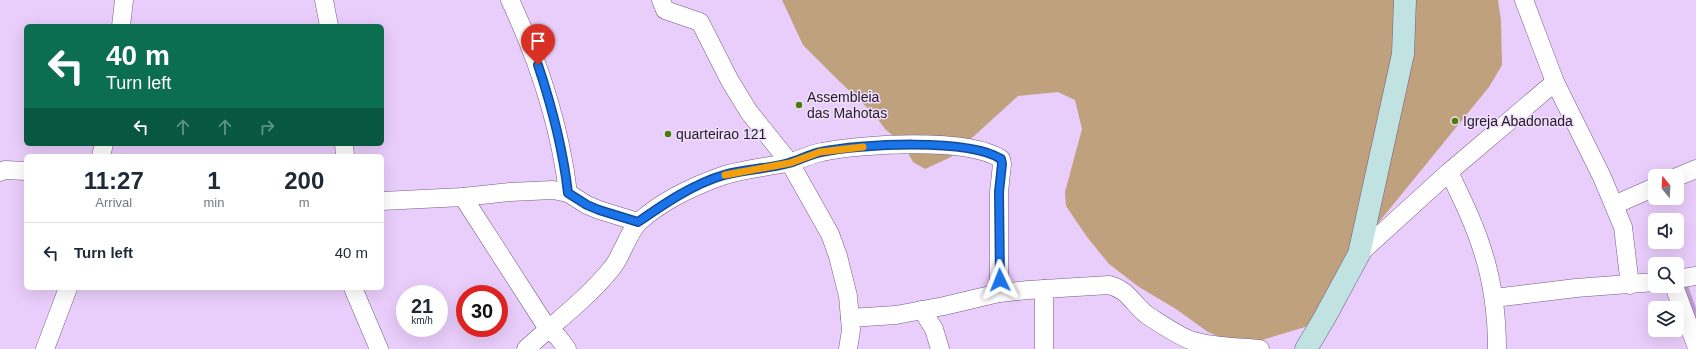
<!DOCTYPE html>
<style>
:root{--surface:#fff;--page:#f2f2f3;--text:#1f2937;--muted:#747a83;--line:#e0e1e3}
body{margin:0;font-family:Arial,sans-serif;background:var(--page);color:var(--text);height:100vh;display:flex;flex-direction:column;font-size:15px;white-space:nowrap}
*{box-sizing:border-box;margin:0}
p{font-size:13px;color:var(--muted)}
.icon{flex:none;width:22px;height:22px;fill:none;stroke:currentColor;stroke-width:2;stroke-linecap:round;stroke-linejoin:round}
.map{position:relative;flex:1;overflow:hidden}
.details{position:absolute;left:24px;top:154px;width:360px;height:136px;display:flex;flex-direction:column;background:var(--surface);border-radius:6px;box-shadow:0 4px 16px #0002}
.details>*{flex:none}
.hud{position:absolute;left:24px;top:24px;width:360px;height:122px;border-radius:6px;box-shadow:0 4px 16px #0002;background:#0b6e4f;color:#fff;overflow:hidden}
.needle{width:26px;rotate:342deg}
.tools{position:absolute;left:1648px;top:169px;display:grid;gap:8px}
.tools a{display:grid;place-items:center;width:36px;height:36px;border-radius:6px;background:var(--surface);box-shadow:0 4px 16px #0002;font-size:20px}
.speed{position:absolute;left:396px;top:285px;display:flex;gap:8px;font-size:20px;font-weight:700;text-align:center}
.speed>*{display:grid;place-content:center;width:52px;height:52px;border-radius:50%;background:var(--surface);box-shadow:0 4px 16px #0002;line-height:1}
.speed small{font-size:10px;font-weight:400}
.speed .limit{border:6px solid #d22;background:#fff;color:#111}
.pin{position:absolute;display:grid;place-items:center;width:34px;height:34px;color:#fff;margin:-41px -17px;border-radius:50% 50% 50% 0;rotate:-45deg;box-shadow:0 0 4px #0007}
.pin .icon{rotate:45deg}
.me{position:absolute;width:44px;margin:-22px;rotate:358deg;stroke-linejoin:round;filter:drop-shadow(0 0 3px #0008)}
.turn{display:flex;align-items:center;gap:14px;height:84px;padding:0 16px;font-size:18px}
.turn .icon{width:52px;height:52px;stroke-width:2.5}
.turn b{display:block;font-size:28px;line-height:34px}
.lanes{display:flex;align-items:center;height:38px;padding:0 16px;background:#0003;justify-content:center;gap:20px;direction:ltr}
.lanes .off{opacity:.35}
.eta{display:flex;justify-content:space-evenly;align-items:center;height:68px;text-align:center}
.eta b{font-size:24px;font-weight:800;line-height:28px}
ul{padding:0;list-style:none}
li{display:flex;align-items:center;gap:12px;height:60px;padding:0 16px;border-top:1px solid var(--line)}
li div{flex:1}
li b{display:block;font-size:15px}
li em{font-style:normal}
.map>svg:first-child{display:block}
.green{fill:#bfa17d}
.water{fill:#bb9bd0}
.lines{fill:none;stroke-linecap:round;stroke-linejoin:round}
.street-casing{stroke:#755c84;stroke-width:19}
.secondary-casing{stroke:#755c84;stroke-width:23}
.street{stroke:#fff;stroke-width:18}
.secondary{stroke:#c0e2e1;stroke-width:22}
.route-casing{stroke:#114b97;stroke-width:10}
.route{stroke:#1a73e8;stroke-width:7}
.slow{stroke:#f59e0b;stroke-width:7}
.poi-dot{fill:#4b7c07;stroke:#f0dffb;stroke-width:1.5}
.labels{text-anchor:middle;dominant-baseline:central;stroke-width:3;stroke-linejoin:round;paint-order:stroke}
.poi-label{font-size:14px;fill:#231929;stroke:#f0dffb;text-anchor:start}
</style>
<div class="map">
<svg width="1696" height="349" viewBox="0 0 1696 349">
<rect width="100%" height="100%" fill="#e9cdfb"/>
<polygon class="green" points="782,0 1498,0 1501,21 1502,65 1489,87 1370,233 1315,324 1242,346 1208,332 1176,309 1139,287 1109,264 1087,237 1066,206 1065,192 1082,129 1075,100 1058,92 1018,96 951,157 925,169 913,162 907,151 898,140 885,129 875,115 838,80 803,45"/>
<polygon class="water" points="1686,280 1696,308 1696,332 1677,282"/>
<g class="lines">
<defs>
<g id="street">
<polyline points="324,0 329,26"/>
<path d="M510 0C539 62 560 125 568 193"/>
<polyline points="661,0 665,10 700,22 730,81 749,112 790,163 830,234 838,256 848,296 851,330 848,349"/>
<polyline points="1524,0 1555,82 1602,177 1623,227 1630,285"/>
<polyline points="121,26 124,0"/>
<polyline points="344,144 345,156"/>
<polyline points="101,156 104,144"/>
<polyline points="0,172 5,170 26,171"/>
<path d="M1449 172C1460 195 1472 218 1480 243 1492 277 1497 312 1497 349"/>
<polyline points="1677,177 1696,169"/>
<polyline points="463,197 548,329 558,337 567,349"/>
<polyline points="382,201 463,197 510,192 553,190 568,193 587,205 599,210 638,222"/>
<polyline points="1614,205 1655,187"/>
<polyline points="1359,254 1449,172 1555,82"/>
<polyline points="1677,279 1696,276"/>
<polyline points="1674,286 1696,345"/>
<polyline points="353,288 379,349"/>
<polyline points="1494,298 1576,288 1655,282"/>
<polyline points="922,310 934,329 940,349"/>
<path d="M850 318 896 315 944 306 999 293 1028 290 1109 285C1130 290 1134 307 1150 317 1161 324 1177 335 1190 340 1211 347 1237 347 1260 349"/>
<polyline points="45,349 68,288"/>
<path d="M526 349C555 322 587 299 612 268 622 256 629 230 640 221 662 201 694 186 722 176 742 169 766 167 787 163 799 161 810 154 822 152 861 144 968 137 1001 159L1002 164 999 192V293"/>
<polyline points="1044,349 1044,289"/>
</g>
<polyline id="secondary" points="1306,349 1325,317 1359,254 1403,54 1405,0"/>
</defs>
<use href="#street" class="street-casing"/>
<use href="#secondary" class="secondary-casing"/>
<use href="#street" class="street"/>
<use href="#secondary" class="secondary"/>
</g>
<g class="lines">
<defs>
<path id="route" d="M538 65C552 107 563 149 568 193L587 205 599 210 638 222C664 204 693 184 724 175 745 169 768 169 789 163 800 160 810 154 821 152 859 144 969 138 1001 159L1002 164 999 192 1000 280"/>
</defs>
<use href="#route" class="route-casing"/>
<use href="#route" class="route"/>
<polyline class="slow" points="725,175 790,163 820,152 863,147"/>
</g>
<g class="poi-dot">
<circle cx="799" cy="105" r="4"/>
<circle cx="1455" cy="121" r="4"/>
<circle cx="668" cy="134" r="4"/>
</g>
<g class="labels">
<g class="poi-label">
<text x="807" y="97">Assembleia<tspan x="807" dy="16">das Mahotas</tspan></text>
<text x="1463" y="121">Igreja Abadonada</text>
<text x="676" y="134">quarteirao 121</text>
</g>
</g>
</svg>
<div class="tools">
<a><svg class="needle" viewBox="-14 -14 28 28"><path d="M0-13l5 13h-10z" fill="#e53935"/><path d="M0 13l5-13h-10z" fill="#747a83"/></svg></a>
<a><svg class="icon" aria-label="sound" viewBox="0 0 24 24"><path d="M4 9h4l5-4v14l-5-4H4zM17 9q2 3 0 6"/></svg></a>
<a><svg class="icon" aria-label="search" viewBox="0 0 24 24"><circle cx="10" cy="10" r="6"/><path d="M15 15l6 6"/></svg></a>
<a><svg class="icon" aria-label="layers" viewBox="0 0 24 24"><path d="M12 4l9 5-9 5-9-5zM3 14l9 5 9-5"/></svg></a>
</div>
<div class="speed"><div>21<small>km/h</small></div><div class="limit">30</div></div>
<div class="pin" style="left:538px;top:65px;background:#d93025"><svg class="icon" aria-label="arrive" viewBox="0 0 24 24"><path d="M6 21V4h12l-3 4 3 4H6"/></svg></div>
<svg class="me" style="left:1000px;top:280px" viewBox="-20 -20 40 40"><path d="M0-17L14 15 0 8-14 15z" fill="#1a73e8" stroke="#fff" stroke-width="4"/></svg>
<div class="hud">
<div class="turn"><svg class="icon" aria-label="left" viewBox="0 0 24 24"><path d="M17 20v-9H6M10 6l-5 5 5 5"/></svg><div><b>40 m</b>Turn left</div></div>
<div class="lanes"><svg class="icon" aria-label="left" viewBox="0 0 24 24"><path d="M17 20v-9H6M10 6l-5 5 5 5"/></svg><svg class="icon off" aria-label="ahead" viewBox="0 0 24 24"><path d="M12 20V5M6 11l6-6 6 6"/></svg><svg class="icon off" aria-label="ahead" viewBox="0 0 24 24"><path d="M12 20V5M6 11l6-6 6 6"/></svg><svg class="icon off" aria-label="right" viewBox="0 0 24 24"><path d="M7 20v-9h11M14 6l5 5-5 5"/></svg></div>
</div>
<section class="details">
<div class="eta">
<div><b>11:27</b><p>Arrival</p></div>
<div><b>1</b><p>min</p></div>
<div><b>200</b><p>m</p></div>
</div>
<ul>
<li><svg class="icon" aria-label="left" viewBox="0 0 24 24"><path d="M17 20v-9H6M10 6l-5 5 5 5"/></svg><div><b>Turn left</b></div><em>40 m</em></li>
</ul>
</section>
</div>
